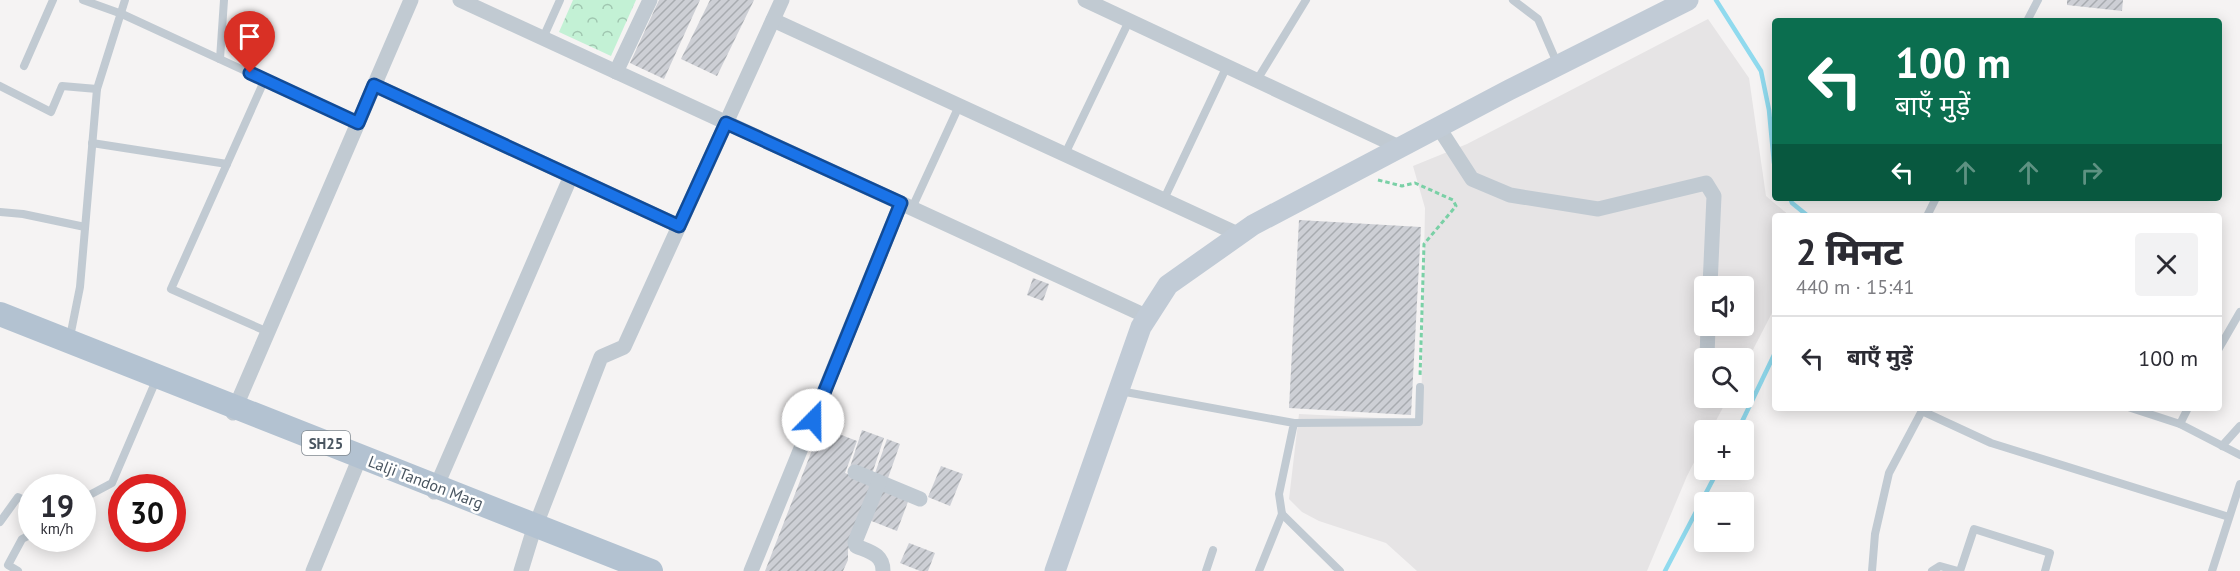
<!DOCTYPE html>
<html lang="hi">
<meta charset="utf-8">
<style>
:root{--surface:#fff;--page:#f2f2f3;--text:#2b2b33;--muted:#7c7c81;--line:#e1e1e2}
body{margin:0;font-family:"PT Sans","Noto Sans Devanagari",sans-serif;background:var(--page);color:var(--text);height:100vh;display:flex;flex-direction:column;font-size:22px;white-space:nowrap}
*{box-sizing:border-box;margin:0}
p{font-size:20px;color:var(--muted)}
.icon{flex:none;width:33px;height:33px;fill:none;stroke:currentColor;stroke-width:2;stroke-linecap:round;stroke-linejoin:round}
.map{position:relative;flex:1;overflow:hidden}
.details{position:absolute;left:1772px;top:213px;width:450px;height:198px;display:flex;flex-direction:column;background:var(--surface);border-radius:6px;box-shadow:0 3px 15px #0003}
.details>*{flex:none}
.hud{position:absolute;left:1772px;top:18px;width:450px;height:183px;border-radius:6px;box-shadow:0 3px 15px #0003;background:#0b6e4f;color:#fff;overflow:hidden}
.fabs{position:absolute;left:1694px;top:276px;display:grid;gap:12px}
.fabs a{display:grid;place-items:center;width:60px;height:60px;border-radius:6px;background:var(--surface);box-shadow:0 3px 15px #0003;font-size:30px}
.speed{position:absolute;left:18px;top:474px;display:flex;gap:12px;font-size:30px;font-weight:700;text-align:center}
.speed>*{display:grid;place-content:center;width:78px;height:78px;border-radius:50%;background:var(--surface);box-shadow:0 3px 15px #0003;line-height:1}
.speed small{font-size:15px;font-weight:400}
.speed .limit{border:9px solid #d22;background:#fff;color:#111}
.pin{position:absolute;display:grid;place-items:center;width:51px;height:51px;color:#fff;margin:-62px -26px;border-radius:50% 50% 50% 0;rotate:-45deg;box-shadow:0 0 6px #0007}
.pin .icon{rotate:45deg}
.me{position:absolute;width:66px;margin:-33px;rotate:22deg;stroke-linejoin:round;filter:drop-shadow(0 0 4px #0008)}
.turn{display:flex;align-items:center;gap:21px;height:126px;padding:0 24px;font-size:27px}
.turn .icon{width:78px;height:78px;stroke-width:2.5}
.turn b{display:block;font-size:42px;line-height:51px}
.lanes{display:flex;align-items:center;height:57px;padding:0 24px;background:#0003;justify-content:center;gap:30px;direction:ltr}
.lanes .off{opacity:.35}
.round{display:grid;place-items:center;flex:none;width:63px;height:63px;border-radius:6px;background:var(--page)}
.head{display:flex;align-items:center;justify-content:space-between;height:102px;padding:0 24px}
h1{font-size:36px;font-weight:800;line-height:45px}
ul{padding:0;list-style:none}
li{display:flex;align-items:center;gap:18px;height:84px;padding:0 24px;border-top:2px solid var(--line)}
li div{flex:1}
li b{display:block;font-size:22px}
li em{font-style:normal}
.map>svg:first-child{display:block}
.education{fill:#e6e4e5;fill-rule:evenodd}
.park{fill:url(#park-crowns)}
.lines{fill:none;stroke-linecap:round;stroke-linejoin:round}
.stream{stroke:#90daee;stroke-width:4.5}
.building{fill:url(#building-hatch)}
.path{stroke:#7ad0a6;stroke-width:3;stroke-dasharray:4.5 3;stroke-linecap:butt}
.lane{stroke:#c1cad2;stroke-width:8}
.street{stroke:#c1cad2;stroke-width:15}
.secondary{stroke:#c1cbd6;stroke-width:21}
.primary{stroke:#b3c2d1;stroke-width:24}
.route-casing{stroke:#114b97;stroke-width:15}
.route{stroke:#1a73e8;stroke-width:10}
.labels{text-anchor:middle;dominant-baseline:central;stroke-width:5;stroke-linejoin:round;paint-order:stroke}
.shield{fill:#fff;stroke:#808990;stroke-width:1.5}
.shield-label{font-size:15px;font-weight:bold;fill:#4a5661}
.street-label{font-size:16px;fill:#4a5661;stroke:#fff}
</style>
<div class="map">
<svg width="2240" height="571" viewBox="0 0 2240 571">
<defs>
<pattern id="park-crowns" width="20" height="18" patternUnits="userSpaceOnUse" patternTransform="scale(1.5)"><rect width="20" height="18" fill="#c3f1d5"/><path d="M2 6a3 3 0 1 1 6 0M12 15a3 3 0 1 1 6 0" fill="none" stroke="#a0c6b0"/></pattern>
<pattern id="building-hatch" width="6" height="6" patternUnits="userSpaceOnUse" patternTransform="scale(1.5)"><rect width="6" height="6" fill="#cdcfd5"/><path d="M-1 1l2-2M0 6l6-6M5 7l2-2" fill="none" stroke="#a8abb0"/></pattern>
</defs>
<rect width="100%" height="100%" fill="#f5f3f3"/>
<path class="education" d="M1708 19 1749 78 1766 196 1790 216H1774V309L1743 369V358H1704V398H1728L1711 430H1704V443L1687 476 1647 571H1417L1386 543 1319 521 1302 512 1289 499 1299 414 1421 420 1425 208 1413 166 1467 144ZM1704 286H1743V326H1704Z"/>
<polygon class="park" points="573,0 636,0 611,56 559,32"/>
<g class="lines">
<g class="stream">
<polyline points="1716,0 1761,71 1769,110 1774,163"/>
<polyline points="1790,198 1792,203 1808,216"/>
<polyline points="1738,430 1774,355"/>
<polyline points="1665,571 1718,470"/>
</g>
</g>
<g class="building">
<polygon points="659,0 700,0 664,79 630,63"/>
<polygon points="710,0 754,0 717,76 681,59"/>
<polygon points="2067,0 2123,0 2122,11 2067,5"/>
<polygon points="1299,220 1421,227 1411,415 1289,408"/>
<polygon points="1033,278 1049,284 1043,301 1027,295"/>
<polygon points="821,427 857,441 845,473 874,484 848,550 848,560 843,571 765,571"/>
<polygon points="862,430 884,438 872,474 850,467"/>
<polygon points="887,439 900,444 887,481 874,476"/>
<polygon points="941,466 963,474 950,506 928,497"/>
<polygon points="881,489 909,499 897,531 869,520"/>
<polygon points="909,543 935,553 928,571 920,571 900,563"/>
</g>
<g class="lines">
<polyline class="path" points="1378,180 1402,186 1415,183 1453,200 1456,206 1424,244 1420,377"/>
<g class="lane">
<polyline points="83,0 122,14 358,123"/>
<polyline points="1513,0 1538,19 1557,63"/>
<polyline points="2027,21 2038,0"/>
<polyline points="543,38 560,0"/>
<polyline points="220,59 224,0"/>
<polyline points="24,66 53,0"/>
<polyline points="265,79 171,289 268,332"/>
<polyline points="1257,80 1306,0"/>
<polyline points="0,86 51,112 62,86 97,89"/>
<polyline points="92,143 227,164"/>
<polyline points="1065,154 1129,21"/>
<polyline points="1164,199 1227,66"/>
<polyline points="912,208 959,106"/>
<polyline points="0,212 23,214 85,227"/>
<polyline points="1927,216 1936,198"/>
<polyline points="70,337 80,287 97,89 125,0"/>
<polyline points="2218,350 2240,312"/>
<polyline points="1120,391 1294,423 1279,494 1282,514 1340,571"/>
<polyline points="2131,408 2180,424 2240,455"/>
<polyline points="1922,411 1991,443 2229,517"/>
<polyline points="1294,423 1419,422 1420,387"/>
<polyline points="2180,424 2188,408"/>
<polyline points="2222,446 2240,426"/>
<polyline points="82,499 112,483 154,385"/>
<polyline points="0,522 18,497 32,504"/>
<polyline points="18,571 8,565 22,539 32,534"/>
<polyline points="1206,571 1213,550"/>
<polyline points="1259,571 1282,514"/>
<polyline points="1872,571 1875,534 1889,473 1923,409"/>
<polyline points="1932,571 1940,566 1958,571"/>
<polyline points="1960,571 1974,529 2050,553 2045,571"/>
<polyline points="2212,571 2240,484"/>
</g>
<g class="street">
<polyline points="460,0 1148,317"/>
<polyline points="1085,0 1401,148"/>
<polyline points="773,20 1240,235"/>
<polyline points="616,72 650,0"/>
<polyline points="374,85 679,226"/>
<polyline points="1439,128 1472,179 1510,195 1598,209 1706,183 1714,196 1710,286"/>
<polyline points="1707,358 1708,326"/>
<polyline points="1705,400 1705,398"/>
<polyline points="233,413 411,0"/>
<polyline points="855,472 920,499"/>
<path d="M879 482 855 542 856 546C870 552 883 554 883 571"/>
<polyline points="434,492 571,176"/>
<polyline points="313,571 360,457"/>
<polyline points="521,571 532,535 601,357 624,347 782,0"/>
<polyline points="751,571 901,203"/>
</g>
<polyline class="secondary" points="1055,571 1141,327 1168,285 1253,225 1509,90 1688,0"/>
<polyline class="primary" points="0,314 651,571"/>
</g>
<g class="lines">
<defs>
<polyline id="route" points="250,73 358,123 374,85 679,226 726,123 901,203 813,420"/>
</defs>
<use href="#route" class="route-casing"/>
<use href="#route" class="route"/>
</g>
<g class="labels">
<rect class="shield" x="302" y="431" width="48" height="24" rx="4.5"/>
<g class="shield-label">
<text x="326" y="443">SH25</text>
</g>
<g class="street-label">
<text transform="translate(426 482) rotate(21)">Lalji Tandon Marg</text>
</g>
</g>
</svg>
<div class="fabs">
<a><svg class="icon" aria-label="sound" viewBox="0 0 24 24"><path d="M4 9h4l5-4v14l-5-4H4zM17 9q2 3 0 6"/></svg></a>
<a><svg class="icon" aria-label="search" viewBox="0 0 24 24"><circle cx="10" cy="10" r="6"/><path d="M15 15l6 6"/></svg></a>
<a>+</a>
<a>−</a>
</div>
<div class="speed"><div>19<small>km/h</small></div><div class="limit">30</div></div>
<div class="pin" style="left:250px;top:73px;background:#d93025"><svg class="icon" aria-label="arrive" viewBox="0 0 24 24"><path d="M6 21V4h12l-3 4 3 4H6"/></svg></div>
<svg class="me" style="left:813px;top:420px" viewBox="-20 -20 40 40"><circle r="19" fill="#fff"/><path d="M0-13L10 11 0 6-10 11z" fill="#1a73e8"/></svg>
<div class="hud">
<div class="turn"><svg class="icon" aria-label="left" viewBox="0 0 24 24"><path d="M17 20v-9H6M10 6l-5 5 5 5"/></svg><div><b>100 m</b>बाएँ मुड़ें</div></div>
<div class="lanes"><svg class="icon" aria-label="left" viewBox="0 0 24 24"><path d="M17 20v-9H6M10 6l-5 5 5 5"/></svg><svg class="icon off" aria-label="ahead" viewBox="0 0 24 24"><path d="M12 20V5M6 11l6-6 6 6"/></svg><svg class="icon off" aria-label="ahead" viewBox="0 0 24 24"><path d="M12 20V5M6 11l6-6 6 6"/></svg><svg class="icon off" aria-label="right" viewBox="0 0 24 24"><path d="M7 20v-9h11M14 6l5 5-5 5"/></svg></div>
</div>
<section class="details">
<div class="head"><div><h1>2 मिनट</h1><p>440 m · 15:41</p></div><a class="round"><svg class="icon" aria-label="close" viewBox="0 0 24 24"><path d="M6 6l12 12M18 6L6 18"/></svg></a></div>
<ul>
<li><svg class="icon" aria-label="left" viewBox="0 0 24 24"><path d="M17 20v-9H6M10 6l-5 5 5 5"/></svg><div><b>बाएँ मुड़ें</b></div><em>100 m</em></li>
</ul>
</section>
</div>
